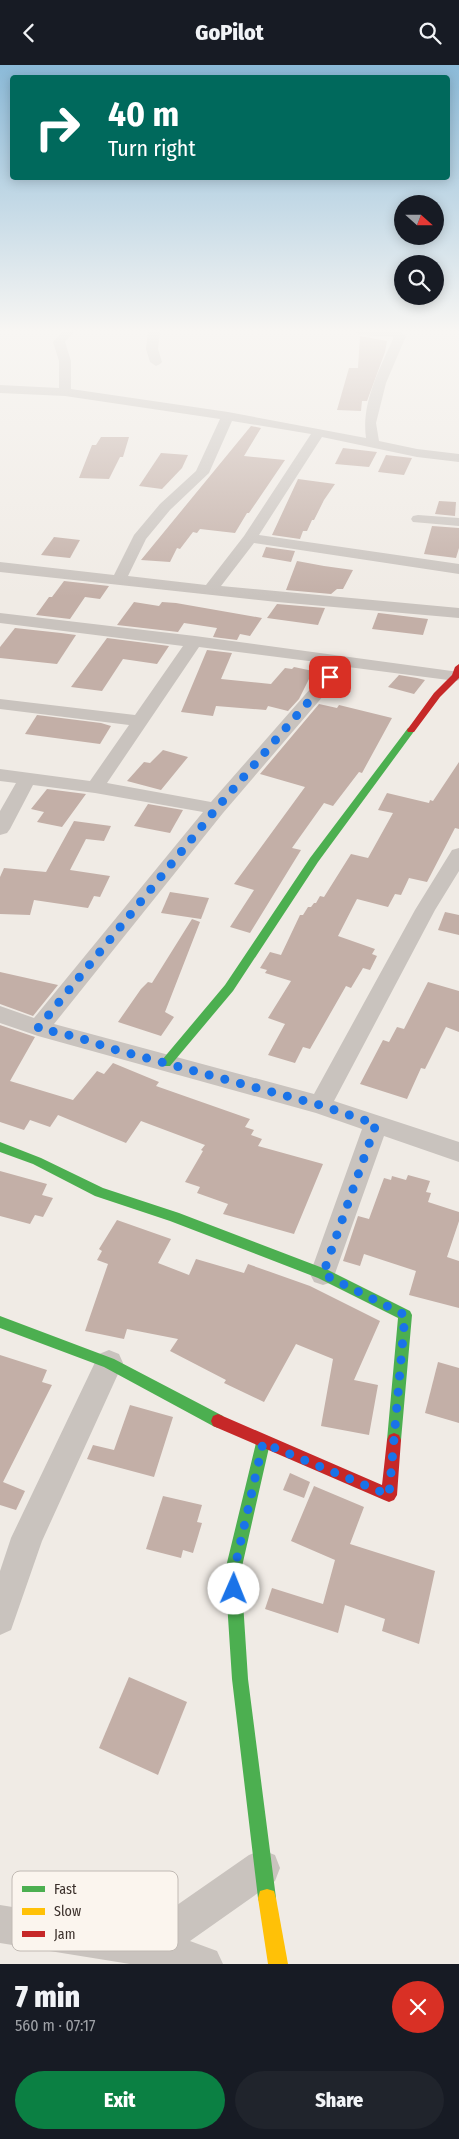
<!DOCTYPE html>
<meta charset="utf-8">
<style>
:root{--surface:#171b24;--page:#20242c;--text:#f1f3f6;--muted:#9ea1a6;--accent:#0b8043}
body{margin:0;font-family:"Fira Sans Condensed",sans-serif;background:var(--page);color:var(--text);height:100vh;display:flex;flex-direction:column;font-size:19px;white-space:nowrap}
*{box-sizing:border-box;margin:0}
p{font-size:16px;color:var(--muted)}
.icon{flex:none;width:28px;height:28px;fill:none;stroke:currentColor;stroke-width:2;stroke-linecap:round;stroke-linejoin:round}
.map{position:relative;height:1899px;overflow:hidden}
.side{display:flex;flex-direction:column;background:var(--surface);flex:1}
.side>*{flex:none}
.guide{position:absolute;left:10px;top:10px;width:440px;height:105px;border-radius:5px;box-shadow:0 2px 12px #0003;background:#00695c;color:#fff;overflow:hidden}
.needle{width:32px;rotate:111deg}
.buttons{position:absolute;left:394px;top:130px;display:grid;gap:10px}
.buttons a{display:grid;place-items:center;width:50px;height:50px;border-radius:50%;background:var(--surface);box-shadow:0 2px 12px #0003;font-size:25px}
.pin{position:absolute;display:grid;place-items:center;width:42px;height:42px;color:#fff;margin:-21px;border-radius:10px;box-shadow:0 2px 8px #0006}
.me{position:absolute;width:55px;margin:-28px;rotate:1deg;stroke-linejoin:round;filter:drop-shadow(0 0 4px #0008)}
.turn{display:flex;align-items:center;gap:18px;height:105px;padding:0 15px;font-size:22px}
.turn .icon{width:65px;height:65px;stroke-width:2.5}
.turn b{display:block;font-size:35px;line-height:42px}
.round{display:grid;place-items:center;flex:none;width:52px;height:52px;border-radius:26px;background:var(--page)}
.overview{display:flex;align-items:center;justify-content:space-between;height:85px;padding:0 15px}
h1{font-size:30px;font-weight:800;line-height:38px}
.cta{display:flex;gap:10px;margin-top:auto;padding:10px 15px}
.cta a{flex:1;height:58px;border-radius:30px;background:var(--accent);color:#fff;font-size:20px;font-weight:800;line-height:58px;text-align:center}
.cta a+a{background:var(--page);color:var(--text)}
header{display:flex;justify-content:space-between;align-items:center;height:65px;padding:0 15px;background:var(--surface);font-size:22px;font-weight:800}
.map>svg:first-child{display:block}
.building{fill:#c3afa7}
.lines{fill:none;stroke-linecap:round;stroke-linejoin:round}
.street{fill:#c9c3be;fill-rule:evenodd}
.fast{fill:#4caf50;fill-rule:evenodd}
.slow{fill:#ffc107;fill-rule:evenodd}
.jam{fill:#c62828;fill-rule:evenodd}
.route{stroke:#1a73e8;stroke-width:9;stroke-dasharray:0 16.2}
.key{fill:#fbf5ee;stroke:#c1bab4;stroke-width:1}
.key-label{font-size:14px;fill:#3b302b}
</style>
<header><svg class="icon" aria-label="back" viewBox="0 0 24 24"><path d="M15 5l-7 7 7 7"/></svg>GoPilot<svg class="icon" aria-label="search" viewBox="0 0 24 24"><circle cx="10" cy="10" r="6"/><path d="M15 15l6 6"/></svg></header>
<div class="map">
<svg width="459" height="1899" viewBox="0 0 459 1899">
<rect width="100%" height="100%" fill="#f0ebe5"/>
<g class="building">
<polygon points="360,271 387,276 385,287 367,336 362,336 361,346 337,345 349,303 358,303"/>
<polygon points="251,361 261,363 244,391 285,395 249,448 247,448 235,468 200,464 197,468 193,467 180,484 177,483 170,497 141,495"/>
<polygon points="101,372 129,372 123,392 120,392 109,414 79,413 92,380 96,380"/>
<polygon points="343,383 377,387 369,402 335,399"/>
<polygon points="161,388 188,390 182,403 162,424 139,421"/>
<polygon points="386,390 412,393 404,410 378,407"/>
<polygon points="298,414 335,419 324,435 314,455 312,455 307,466 303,466 300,474 272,470"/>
<polygon points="439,436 456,437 455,451 435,449"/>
<polygon points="432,461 459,463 459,483 456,493 424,489"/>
<polygon points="54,472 80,475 70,493 41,490"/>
<polygon points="266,482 295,486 291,497 262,492"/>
<polygon points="297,496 324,501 353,505 343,524 337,524 331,529 286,525"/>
<polygon points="64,516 109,521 100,534 85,532 70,554 36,550 49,532 52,532"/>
<polygon points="134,537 159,541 162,537 176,538 262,553 250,571 240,569 237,575 213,572 217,563 184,558 178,567 117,560"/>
<polygon points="277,539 325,543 318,560 267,553"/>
<polygon points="378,548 379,548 428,554 423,570 372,564"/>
<polygon points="15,563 61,568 76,570 57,599 0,593 0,582"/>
<polygon points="107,573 169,581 157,599 123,594 102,626 71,622"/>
<polygon points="207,585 232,588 221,614 271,619 285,603 292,604 294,602 313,606 299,634 288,646 268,641 266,645 216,641 213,651 181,647"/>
<polygon points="399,610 417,613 425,615 414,629 388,622"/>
<polygon points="319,639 337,643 339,640 392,653 362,708 359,707 333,741 324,738 292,783 301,785 250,868 230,862 254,825 234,819 305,722 260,709"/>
<polygon points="37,650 101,658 111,661 100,679 25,669"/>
<polygon points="163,685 188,692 161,725 127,716 144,697 150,698"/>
<polygon points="459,697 459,764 455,763 427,817 409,813 401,830 395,829 388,842 357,834 338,871 375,884 372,889 377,891 370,905 363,903 351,923 346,921 310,984 303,982 295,998 268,990 285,959 268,953 291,916 265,908 267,905 260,903 270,887 281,890 300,850 303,850 308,842 311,842 314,838 316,838 320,831 324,832 351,789 368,793 393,748 378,745 387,728 429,738 430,735 433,736"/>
<polygon points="47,724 86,729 62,762 37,757 44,747 31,744"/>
<polygon points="148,739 183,745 170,768 134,761"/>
<polygon points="74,756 111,761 104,776 86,774 70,805 110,811 100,832 94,831 88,843 34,835 30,850 0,849 0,812 4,803 46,807"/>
<polygon points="170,827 209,833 201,854 161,848"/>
<polygon points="445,847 459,850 459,870 438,865"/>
<polygon points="192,854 200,857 165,947 174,952 161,971 118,957 141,924 148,917 152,918"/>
<polygon points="0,907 58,920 33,951 0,939"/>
<polygon points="428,917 459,926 459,967 446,962 425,1004 421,1003 407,1034 360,1019 383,975 389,977 397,962 404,964"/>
<polygon points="0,960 35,972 10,1016 73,1035 97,1006 104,1009 113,998 159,1017 156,1021 250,1054 245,1062 254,1065 251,1070 262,1074 258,1081 323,1099 294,1169 223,1149 228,1139 197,1128 200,1122 185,1117 203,1086 201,1085 205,1080 141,1056 126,1078 58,1050 50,1062 30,1055 24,1065 0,1057"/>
<polygon points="0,1106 47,1119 42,1130 53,1133 43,1152 35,1150 30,1159 0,1151"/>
<polygon points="408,1110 430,1116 426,1127 431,1128 428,1137 459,1147 459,1156 447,1192 459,1196 459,1243 409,1230 416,1206 364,1189 360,1201 343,1196 358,1151 369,1154 384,1113 391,1115 392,1111 406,1115"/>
<polygon points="117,1155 171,1174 158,1198 189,1210 196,1194 244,1208 248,1199 310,1221 380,1256 354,1315 378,1320 369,1370 321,1361 333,1294 296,1279 264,1337 224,1318 226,1315 170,1286 178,1274 127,1264 124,1274 85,1266 108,1199 97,1195 102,1186 99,1184"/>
<polygon points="0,1290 47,1305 42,1317 52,1320 3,1417 25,1426 16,1445 0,1440"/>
<polygon points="438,1297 459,1303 459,1358 425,1348"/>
<polygon points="130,1340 173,1352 154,1412 87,1394 93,1380 114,1385"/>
<polygon points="290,1408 310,1417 304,1433 283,1425"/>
<polygon points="314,1421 364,1442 350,1479 435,1506 419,1579 382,1566 385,1554 345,1540 338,1568 265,1544 272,1523 323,1539 335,1495 291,1476"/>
<polygon points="163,1431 202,1440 197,1457 202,1458 193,1488 183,1485 181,1493 146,1484"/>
<polygon points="129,1612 187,1637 158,1710 99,1683"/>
</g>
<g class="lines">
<g class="street">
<path d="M63 266H75L65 277 71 296V324L228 347 366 373C361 338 380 303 394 272L361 270 355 267 400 266 406 271 386 318 376 358 379 376 417 384 459 389V397L417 392 322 372 259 470 459 499V509L254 478 221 521 459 543V553L277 537 0 507V497L114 510 134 470 160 439 196 406 220 354 65 331 0 328V320L59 323V296L53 277ZM232 356 311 369 244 471 206 520 128 511 146 474 170 445 209 408Z"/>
<polygon points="148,266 160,266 158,284 162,297 160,299 156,301 150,297 146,284"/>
<polygon points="418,450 459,453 459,461 413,457 411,454 413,451"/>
<path d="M0 548 195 571 459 607V615L456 616 348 602 223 748 54 959 314 1029 415 845 452 785 459 783V806L435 845 334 1036 459 1077V1097L384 1071 332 1217 323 1220 314 1217 310 1209 362 1064 316 1048 38 971 0 958V941L34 953 203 747 95 728 33 720 10 764 7 768 0 770V746L16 718 0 716V704L90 716 129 660 0 644V634L135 650 183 581 0 558ZM199 582 332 599 211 737 107 718Z"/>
<polygon points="109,1285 119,1289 123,1298 42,1476 11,1565 0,1570 0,1506 11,1473 99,1289"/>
<polygon points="262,1785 275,1790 280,1803 275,1816 190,1876 217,1886 223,1899 130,1899 0,1878 0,1840 144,1863 249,1790"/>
</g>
<g class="fast">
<polygon points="411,662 415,665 318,797 233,926 170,1001 162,1001 160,998 162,995 225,920 310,793 408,663"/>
<polygon points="0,1077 41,1093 103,1123 179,1148 328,1205 410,1246 412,1250 401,1375 399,1380 394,1382 389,1380 387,1375 398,1253 318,1213 170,1156 95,1131 33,1099 0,1087"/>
<polygon points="0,1251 114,1294 223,1351 225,1356 223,1361 218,1363 213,1361 104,1302 0,1263"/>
<polygon points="263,1371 268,1373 270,1378 241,1506 248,1614 276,1833 274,1840 267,1842 260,1840 258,1833 232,1614 225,1506 256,1378 258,1373"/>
</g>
<polygon class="slow" points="267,1824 274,1826 276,1833 288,1899 268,1899 258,1833 260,1826"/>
<g class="jam">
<polygon points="459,599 459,613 440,632 414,667 408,667 407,665 434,628 452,610 455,602"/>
<polygon points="218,1349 382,1420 387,1375 389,1370 394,1368 399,1370 401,1375 397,1430 394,1435 389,1437 384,1435 213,1361 211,1356 213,1351"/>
</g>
</g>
<linearGradient id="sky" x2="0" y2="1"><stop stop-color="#8bbad8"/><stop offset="0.5" stop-color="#f8f6f3"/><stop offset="1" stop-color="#f8f6f3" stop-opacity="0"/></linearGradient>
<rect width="459" height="532" fill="url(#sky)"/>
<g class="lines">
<polyline class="route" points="234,1524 234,1506 263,1378 389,1430 405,1250 323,1209 376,1059 320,1040 113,984 77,972 38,963 216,744 330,612"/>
</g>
<rect x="12" y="1806" width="166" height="80" rx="8" class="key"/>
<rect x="22" y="1821" width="23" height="6" fill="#4caf50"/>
<rect x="22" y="1843" width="23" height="7" fill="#ffc107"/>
<rect x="22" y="1866" width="23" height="6" fill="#c62828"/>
<g class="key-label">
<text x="54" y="1829">Fast</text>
<text x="54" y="1851">Slow</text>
<text x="54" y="1874">Jam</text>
</g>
</svg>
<div class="buttons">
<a><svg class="needle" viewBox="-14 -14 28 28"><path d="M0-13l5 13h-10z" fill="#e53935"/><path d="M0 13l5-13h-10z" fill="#9ea1a6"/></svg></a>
<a><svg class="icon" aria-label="search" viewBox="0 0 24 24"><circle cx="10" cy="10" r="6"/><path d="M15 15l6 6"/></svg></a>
</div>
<div class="pin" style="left:330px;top:612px;background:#d93025"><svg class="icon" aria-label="arrive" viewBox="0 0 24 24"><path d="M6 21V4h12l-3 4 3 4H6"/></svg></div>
<svg class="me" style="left:234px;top:1524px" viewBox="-20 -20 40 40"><circle r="19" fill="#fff"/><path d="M0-13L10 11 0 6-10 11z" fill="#1a73e8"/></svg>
<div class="guide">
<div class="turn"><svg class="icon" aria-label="right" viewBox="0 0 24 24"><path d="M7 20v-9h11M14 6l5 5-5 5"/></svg><div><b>40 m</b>Turn right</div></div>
</div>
</div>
<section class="side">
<div class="overview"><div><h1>7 min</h1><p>560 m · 07:17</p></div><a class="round" style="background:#d93025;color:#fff"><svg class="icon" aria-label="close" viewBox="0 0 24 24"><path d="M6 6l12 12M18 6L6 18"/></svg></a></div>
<div class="cta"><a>Exit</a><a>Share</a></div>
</section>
